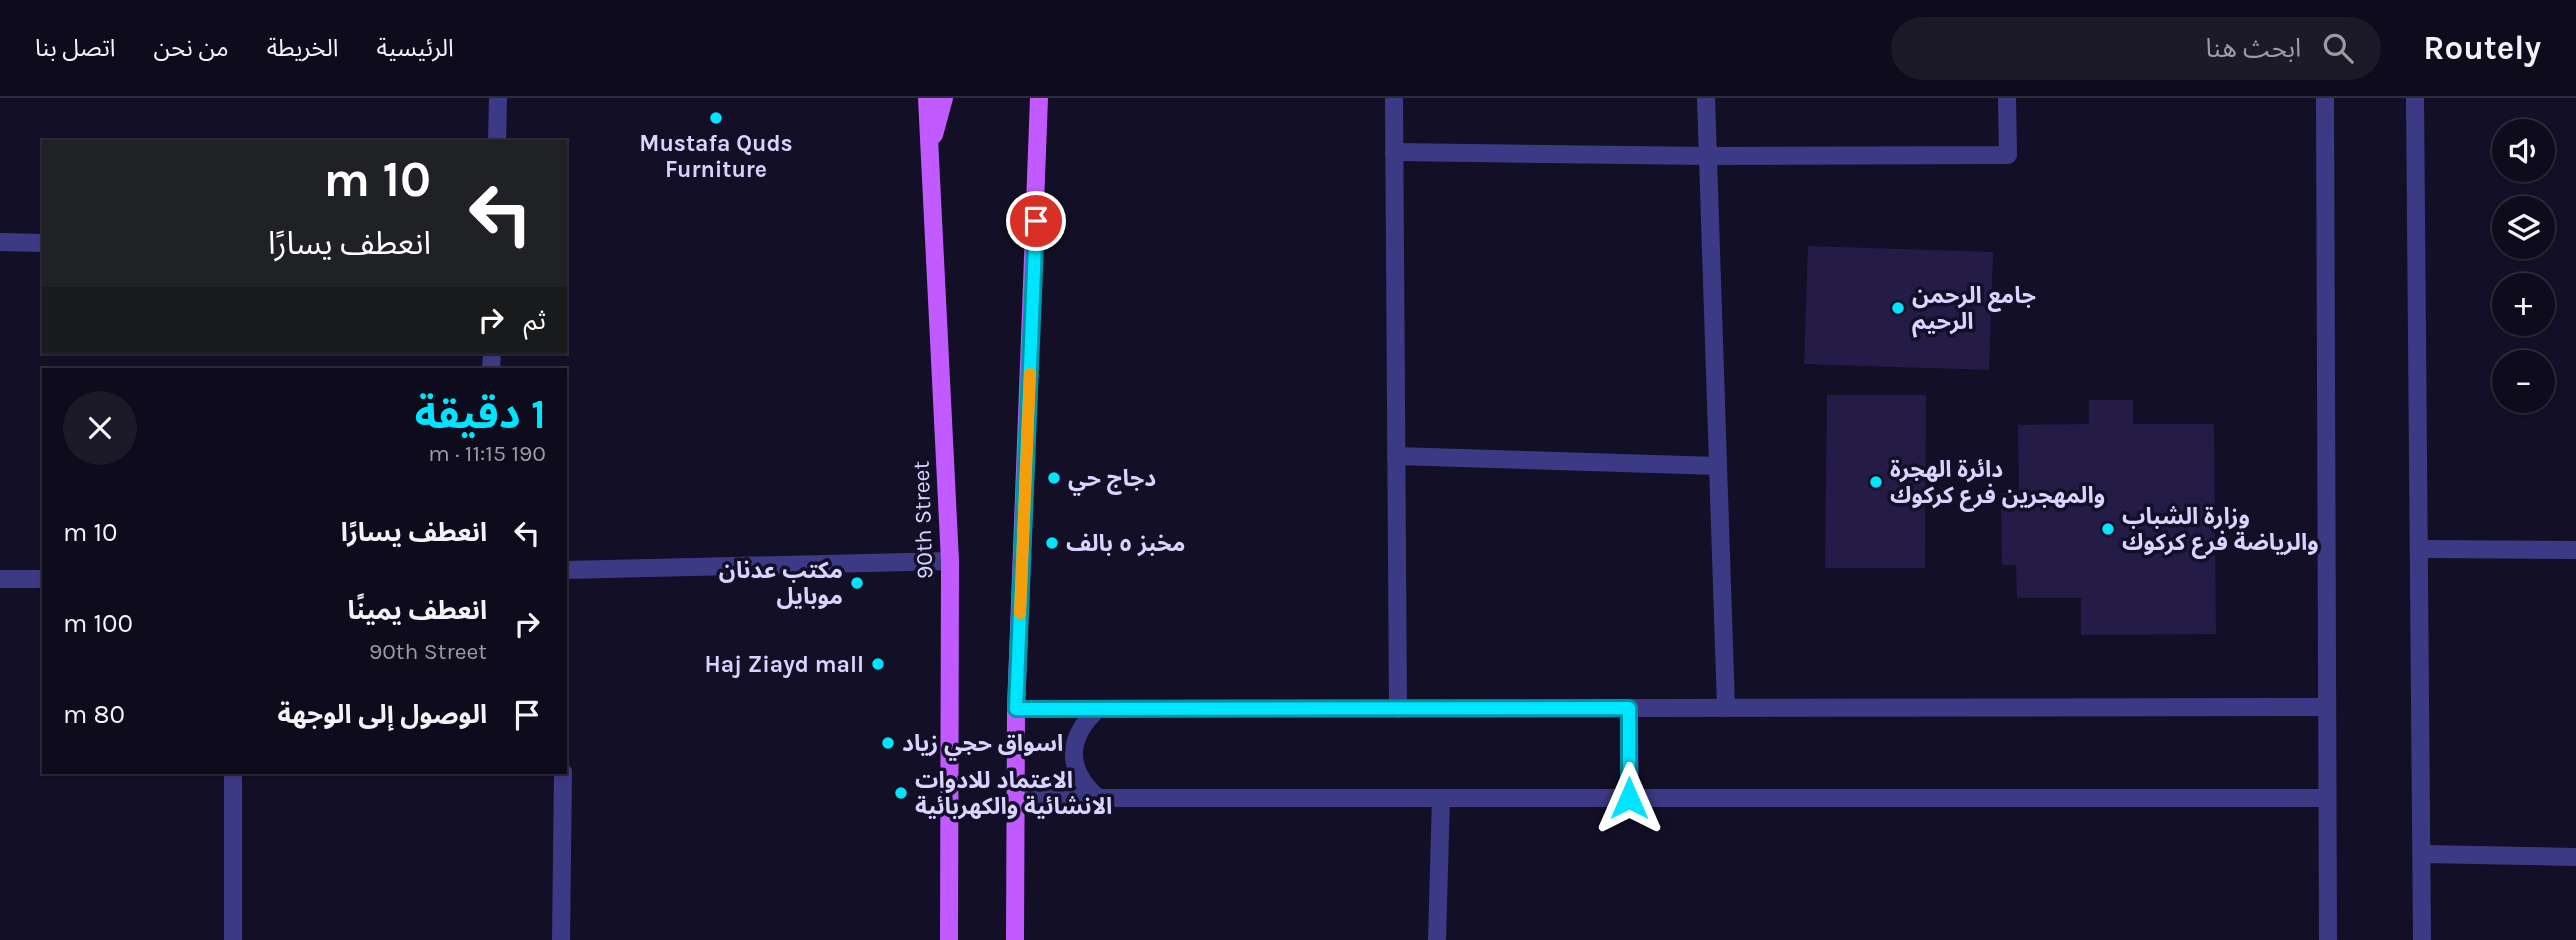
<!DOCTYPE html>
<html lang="ar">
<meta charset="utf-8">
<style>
:root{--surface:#0e0b1c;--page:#1c1929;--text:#f1f3f6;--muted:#9b9ba3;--line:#2e2b3b;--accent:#00e5ff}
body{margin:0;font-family:Karla,"Noto Sans Arabic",sans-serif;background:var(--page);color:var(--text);direction:rtl;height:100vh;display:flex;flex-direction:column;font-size:26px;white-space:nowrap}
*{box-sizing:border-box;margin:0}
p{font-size:23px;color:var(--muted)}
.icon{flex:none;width:38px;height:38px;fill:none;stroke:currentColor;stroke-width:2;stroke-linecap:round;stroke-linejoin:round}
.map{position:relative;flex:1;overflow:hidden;direction:ltr}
.side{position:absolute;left:42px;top:270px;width:525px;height:406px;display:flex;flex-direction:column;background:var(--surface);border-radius:0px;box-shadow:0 2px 5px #0004,0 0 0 2px var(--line);direction:rtl}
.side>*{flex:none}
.guide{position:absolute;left:42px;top:42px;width:525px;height:214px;border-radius:0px;box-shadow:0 2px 5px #0004,0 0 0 2px var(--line);direction:rtl;background:#202124;color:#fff;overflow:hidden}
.tools{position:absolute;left:2492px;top:21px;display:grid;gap:14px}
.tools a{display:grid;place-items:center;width:63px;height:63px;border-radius:50%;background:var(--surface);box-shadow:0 2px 5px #0004,0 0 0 2px var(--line);font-size:35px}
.pin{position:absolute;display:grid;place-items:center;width:60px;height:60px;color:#fff;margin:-30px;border:4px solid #fff;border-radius:50%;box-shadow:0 2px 7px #0007}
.me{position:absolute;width:77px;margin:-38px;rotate:0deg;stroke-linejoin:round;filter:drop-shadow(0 0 5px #0008)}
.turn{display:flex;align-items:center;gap:24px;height:147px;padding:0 21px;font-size:32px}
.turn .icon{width:91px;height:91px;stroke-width:2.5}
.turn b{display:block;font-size:49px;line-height:60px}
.then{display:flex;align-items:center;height:66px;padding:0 21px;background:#0003;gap:14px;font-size:26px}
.round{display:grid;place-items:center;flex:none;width:74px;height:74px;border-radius:37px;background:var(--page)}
.overview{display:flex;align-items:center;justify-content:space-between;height:119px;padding:0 21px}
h1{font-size:42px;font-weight:700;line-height:52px;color:var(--accent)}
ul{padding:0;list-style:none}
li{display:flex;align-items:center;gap:21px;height:91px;padding:0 21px}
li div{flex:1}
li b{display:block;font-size:26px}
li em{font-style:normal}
header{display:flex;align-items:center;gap:42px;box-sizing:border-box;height:98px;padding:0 35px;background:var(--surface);border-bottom:2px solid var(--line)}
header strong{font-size:33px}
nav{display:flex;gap:38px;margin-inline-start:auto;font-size:24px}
.search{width:490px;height:63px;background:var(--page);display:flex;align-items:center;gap:18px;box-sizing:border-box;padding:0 24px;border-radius:38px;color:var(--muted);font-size:26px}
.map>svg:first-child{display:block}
.building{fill:#241b47}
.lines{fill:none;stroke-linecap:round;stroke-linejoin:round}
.minor{stroke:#3d3a85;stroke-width:18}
.major{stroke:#c25bff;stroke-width:18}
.route-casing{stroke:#0095a6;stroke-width:18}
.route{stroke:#00e5ff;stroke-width:12}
.slow{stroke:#f59e0b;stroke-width:12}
.poi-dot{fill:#00e5ff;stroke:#130f26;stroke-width:2.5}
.labels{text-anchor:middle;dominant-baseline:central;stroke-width:7;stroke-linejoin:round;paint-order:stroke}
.poi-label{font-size:23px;font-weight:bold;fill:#d9d4ff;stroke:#130f26;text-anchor:start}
.street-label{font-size:23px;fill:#d9d4ff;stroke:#130f26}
</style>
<header>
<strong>Routely</strong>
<div class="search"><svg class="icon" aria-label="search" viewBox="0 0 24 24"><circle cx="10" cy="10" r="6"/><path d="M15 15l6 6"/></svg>ابحث هنا</div>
<nav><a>الرئيسية</a><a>الخريطة</a><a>من نحن</a><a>اتصل بنا</a></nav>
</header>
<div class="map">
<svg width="2576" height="842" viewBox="0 0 2576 842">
<rect width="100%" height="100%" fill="#130f26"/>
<g class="building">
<polygon points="1808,148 1993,154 1989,272 1804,266"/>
<polygon points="1827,297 1926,297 1925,470 1825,470"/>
<polygon points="2089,302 2133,302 2133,326 2214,326 2216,536 2081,537 2081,500 2017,500 2016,467 2002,467 2001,395 2019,395 2018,327 2089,326"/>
</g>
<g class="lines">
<g class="minor">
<polyline points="1394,0 1398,611"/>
<polyline points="1706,0 1726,610"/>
<polyline points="2325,0 2328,842"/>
<polyline points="2415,0 2422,842"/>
<polyline points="497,44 498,0"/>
<polyline points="1394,54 1708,58 2008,57 2007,0"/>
<polyline points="0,144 44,145"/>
<polyline points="491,271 492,254"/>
<polyline points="1396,358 1718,368"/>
<polyline points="2419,451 2576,452"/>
<polyline points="565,472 950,463"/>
<polyline points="0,481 44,481"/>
<polyline points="1629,610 1630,700"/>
<polyline points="1016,611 2327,609"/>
<path d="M1097 612C1066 641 1066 672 1098 700"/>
<polyline points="233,674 233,842"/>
<polyline points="1015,700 2327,700"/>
<polyline points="2422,756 2576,759"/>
<polyline points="561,842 563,674"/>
<polyline points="1437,842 1441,700"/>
</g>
<g class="major">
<polyline points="927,0 950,463 949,842"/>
<polyline points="934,37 944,0"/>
<polyline points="1015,842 1016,611 1039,0"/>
</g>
</g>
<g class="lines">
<defs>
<polyline id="route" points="1036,123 1016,611 1629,610 1629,700"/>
</defs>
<use href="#route" class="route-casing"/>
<use href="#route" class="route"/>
<polyline class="slow" points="1020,515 1030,276"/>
</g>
<g class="poi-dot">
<circle cx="716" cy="20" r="7"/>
<circle cx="1898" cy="210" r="7"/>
<circle cx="1054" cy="380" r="7"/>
<circle cx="1876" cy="384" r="7"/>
<circle cx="2108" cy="431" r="7"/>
<circle cx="1052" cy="445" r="7"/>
<circle cx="857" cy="485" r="7"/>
<circle cx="878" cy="566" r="7"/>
<circle cx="888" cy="645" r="7"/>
<circle cx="901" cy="695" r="7"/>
</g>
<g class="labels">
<g class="poi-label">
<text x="716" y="45" text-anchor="middle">Mustafa Quds<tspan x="716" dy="26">Furniture</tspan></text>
<text x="1912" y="197">جامع الرحمن<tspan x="1912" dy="26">الرحيم</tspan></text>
<text x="1890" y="371">دائرة الهجرة<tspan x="1890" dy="26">والمهجرين فرع كركوك</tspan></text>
<text x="1068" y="380">دجاج حي</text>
<text x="2122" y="418">وزارة الشباب<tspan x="2122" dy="26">والرياضة فرع كركوك</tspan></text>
<text x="1066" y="445">مخبز ٥ بالف</text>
<text x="843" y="472" text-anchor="end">مكتب عدنان<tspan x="843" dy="26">موبايل</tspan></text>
<text x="864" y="566" text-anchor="end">Haj Ziayd mall</text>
<text x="902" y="645">اسواق حجي زياد</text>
<text x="915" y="682">الاعتماد للادوات<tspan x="915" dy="26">الانشائية والكهربائية</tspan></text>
</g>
<g class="street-label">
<text transform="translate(923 422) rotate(-92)">90th Street</text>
</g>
</g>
</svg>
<div class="tools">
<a><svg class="icon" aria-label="sound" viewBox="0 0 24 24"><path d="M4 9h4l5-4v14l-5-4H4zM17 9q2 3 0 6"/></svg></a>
<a><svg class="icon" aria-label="layers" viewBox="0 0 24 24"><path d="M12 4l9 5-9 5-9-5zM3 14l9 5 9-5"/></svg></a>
<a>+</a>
<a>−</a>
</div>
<div class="pin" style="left:1036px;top:123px;background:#d93025"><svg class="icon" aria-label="arrive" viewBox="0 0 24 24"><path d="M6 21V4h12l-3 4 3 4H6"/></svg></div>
<svg class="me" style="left:1629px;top:700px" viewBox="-20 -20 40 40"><path d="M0-17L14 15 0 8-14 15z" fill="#00e5ff" stroke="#fff" stroke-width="4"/></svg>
<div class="guide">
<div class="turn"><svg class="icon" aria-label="left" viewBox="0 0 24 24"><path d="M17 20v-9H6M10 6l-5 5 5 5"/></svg><div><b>10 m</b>انعطف يسارًا</div></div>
<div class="then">ثم<svg class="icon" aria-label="right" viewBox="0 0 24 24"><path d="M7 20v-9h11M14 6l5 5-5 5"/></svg></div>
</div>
<section class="side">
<div class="overview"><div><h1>1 دقيقة</h1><p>190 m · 11:15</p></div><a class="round"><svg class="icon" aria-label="close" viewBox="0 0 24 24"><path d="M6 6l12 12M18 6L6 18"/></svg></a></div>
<ul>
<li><svg class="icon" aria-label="left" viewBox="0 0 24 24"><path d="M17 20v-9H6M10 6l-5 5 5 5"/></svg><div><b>انعطف يسارًا</b></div><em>10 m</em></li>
<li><svg class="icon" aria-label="right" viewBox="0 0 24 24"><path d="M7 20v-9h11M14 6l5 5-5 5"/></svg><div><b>انعطف يمينًا</b><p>90th Street</p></div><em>100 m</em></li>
<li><svg class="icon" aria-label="arrive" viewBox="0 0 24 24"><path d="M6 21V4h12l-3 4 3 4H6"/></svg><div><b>الوصول إلى الوجهة</b></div><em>80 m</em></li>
</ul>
</section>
</div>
